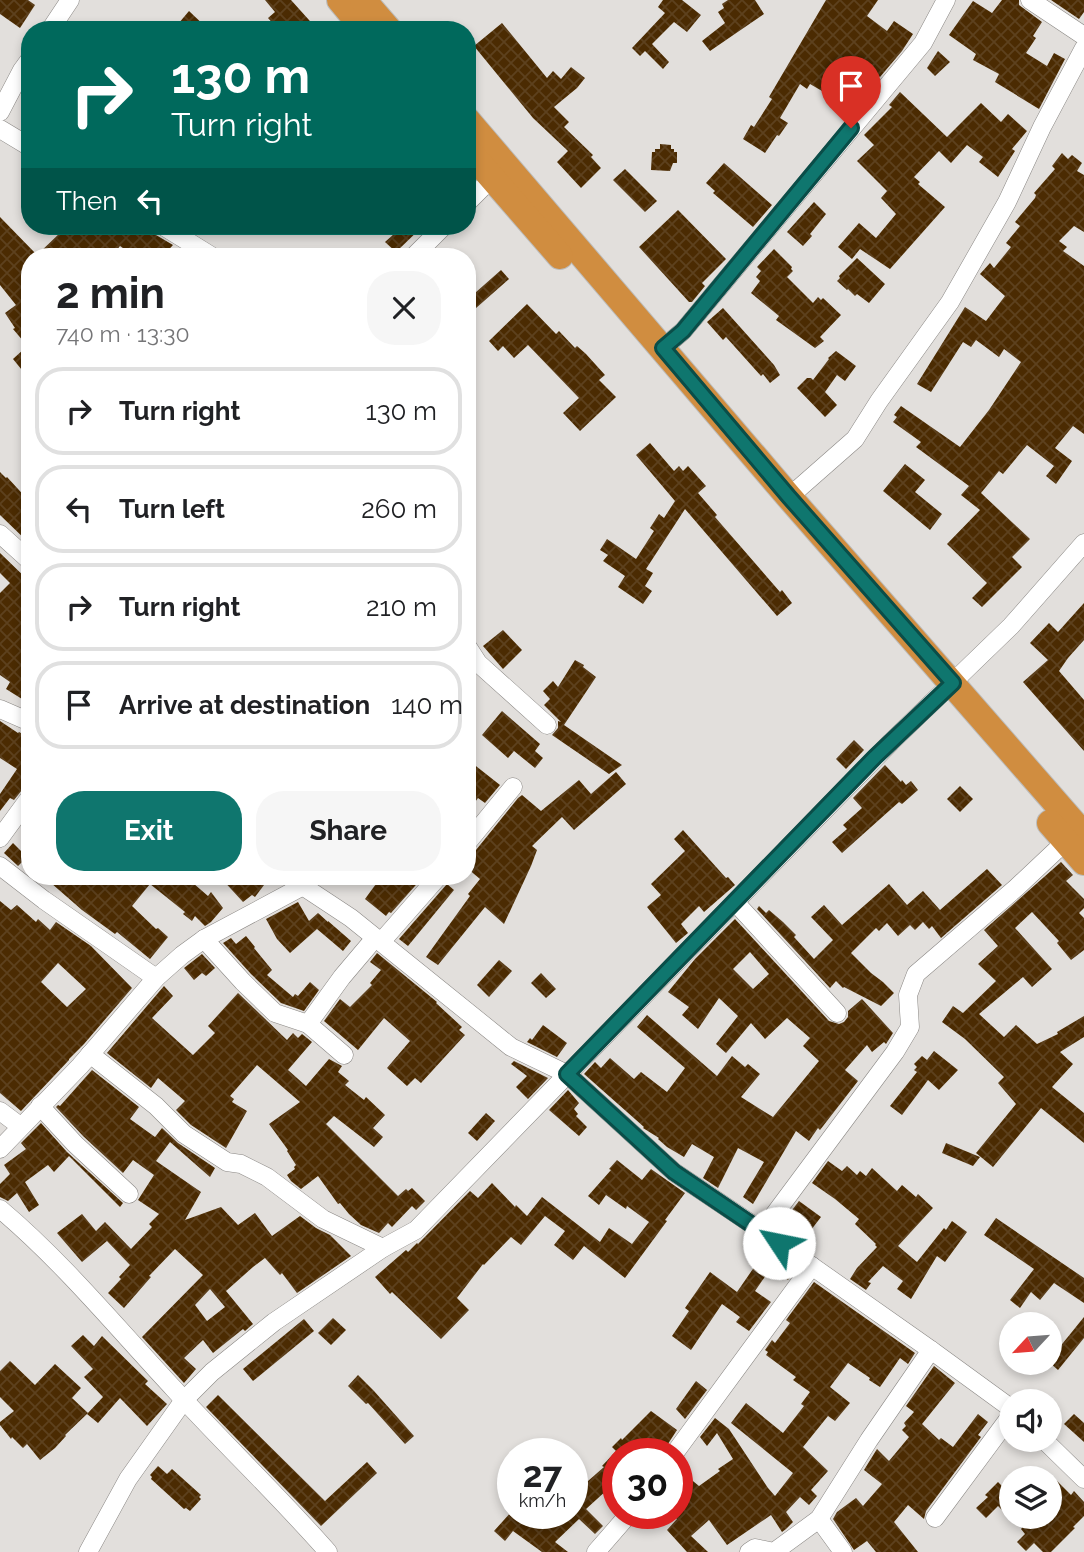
<!DOCTYPE html>
<meta charset="utf-8">
<style>
:root{--surface:#fff;--page:#f6f6f6;--text:#202124;--muted:#757577;--line:#e0e0e0;--accent:#0f766e}
body{margin:0;font-family:Raleway,sans-serif;background:var(--page);color:var(--text);height:100vh;display:flex;flex-direction:column;font-size:26px;white-space:nowrap}
*{box-sizing:border-box;margin:0}
p{font-size:23px;color:var(--muted)}
.icon{flex:none;width:38px;height:38px;fill:none;stroke:currentColor;stroke-width:2;stroke-linecap:round;stroke-linejoin:round}
.map{position:relative;flex:1;overflow:hidden}
.details{position:absolute;left:21px;top:248px;width:455px;height:637px;display:flex;flex-direction:column;background:var(--surface);border-radius:28px;box-shadow:0 4px 10px #0003}
.details>*{flex:none}
.hud{position:absolute;left:21px;top:21px;width:455px;height:214px;border-radius:28px;box-shadow:0 4px 10px #0003;background:#00695c;color:#fff;overflow:hidden}
.needle{width:46px;rotate:244deg}
.fabs{position:absolute;left:999px;top:1312px;display:grid;gap:14px}
.fabs a{display:grid;place-items:center;width:63px;height:63px;border-radius:50%;background:var(--surface);box-shadow:0 4px 10px #0003;font-size:35px}
.speed{position:absolute;left:497px;top:1438px;display:flex;gap:14px;font-size:35px;font-weight:700;text-align:center}
.speed>*{display:grid;place-content:center;width:91px;height:91px;border-radius:50%;background:var(--surface);box-shadow:0 4px 10px #0003;line-height:1}
.speed small{font-size:18px;font-weight:400}
.speed .limit{border:10px solid #d22;background:#fff;color:#111}
.pin{position:absolute;display:grid;place-items:center;width:60px;height:60px;color:#fff;margin:-72px -30px;border-radius:50% 50% 50% 0;rotate:-45deg;box-shadow:0 0 7px #0007}
.pin .icon{rotate:45deg}
.me{position:absolute;width:77px;margin:-38px;rotate:304deg;stroke-linejoin:round;filter:drop-shadow(0 0 5px #0008)}
.turn{display:flex;align-items:center;gap:24px;height:147px;padding:0 35px;font-size:32px}
.turn .icon{width:91px;height:91px;stroke-width:2.5}
.turn b{display:block;font-size:49px;line-height:60px}
.then{display:flex;align-items:center;height:66px;padding:0 35px;background:#0003;gap:14px;font-size:26px}
.round{display:grid;place-items:center;flex:none;width:74px;height:74px;border-radius:28px;background:var(--page)}
.head{display:flex;align-items:center;justify-content:space-between;height:119px;padding:0 35px}
h1{font-size:42px;font-weight:700;line-height:52px}
.primary-button{display:flex;gap:14px;margin-top:auto;padding:14px 35px}
.primary-button a{flex:1;height:80px;border-radius:28px;background:var(--accent);color:#fff;font-size:28px;font-weight:700;line-height:80px;text-align:center}
.primary-button a+a{background:var(--page);color:var(--text)}
ul{padding:0;list-style:none}
li{display:flex;align-items:center;gap:21px;height:88px;margin:0 14px 10px;padding:0 21px;border:4px solid var(--line);border-radius:28px}
li div{flex:1}
li b{display:block;font-size:26px}
li em{font-style:normal}
.map>svg:first-child{display:block}
.building{fill:url(#building-cross-hatch);fill-rule:evenodd}
.lines{fill:none;stroke-linecap:round;stroke-linejoin:round}
.minor-casing{stroke:#8a8784;stroke-width:19}
.highway-casing{stroke:#bcbcbb;stroke-width:28}
.minor{stroke:#fff;stroke-width:18}
.highway{stroke:#d08d40;stroke-width:26}
.route-casing{stroke:#0a4d48;stroke-width:18}
.route{stroke:#0f766e;stroke-width:12}
</style>
<div class="map">
<svg width="1084" height="1552" viewBox="0 0 1084 1552">
<defs>
<pattern id="building-cross-hatch" width="8" height="8" patternUnits="userSpaceOnUse" patternTransform="scale(1.75)"><rect width="8" height="8" fill="#4b2b02"/><path d="M0 0l8 8M0 8l8-8" fill="none" stroke="#5d411e"/></pattern>
</defs>
<rect width="100%" height="100%" fill="#e2dfdc"/>
<g class="building">
<polygon points="0,0 28,0 35,5 20,28 0,14"/>
<polygon points="265,0 291,0 318,30 279,30 268,18 275,12"/>
<polygon points="663,0 682,0 701,15 687,32 674,22 652,44 669,62 663,69 645,51 640,56 632,48 665,13 658,7"/>
<polygon points="728,0 755,0 764,14 710,51 702,41 725,23 718,12 724,8 722,4"/>
<polygon points="826,0 878,0 867,16 887,31 894,21 913,34 902,51 880,77 862,63 852,78 836,68 822,91 810,84 807,89 800,84 780,118 788,123 779,136 777,135 765,153 743,139 751,125 754,127 772,99 769,97"/>
<polygon points="1002,0 1019,0 1019,5 1042,22 1033,36 1036,38 1026,53 1047,66 1054,53 1065,59 1039,109 995,82 999,74 973,60 976,54 949,35 973,1 992,13"/>
<polygon points="1051,0 1084,0 1084,12 1079,19"/>
<polygon points="189,11 209,30 173,30"/>
<polygon points="502,23 547,78 553,71 561,79 571,67 585,78 577,88 554,107 569,122 564,127 593,155 591,157 601,168 581,188 557,162 568,151 533,118 474,46"/>
<polygon points="938,51 950,62 935,76 927,68"/>
<polygon points="900,92 947,137 981,103 1001,122 1008,114 1027,131 1012,149 1015,151 998,177 979,162 983,157 967,145 951,163 939,151 914,177 920,182 918,184 945,207 890,269 860,249 852,259 838,247 859,223 876,238 896,214 881,198 887,191 857,161 874,145 864,135 892,107 889,105"/>
<polygon points="660,144 671,145 671,149 674,149 674,152 677,152 677,163 673,163 670,171 651,170 652,152 655,152 655,149 660,149"/>
<polygon points="1062,153 1068,159 1072,155 1082,163 1077,171 1084,175 1084,232 1074,226 1059,241 1067,247 1063,251 1084,266 1084,434 1073,426 1055,448 1072,461 1056,484 1046,476 1054,466 1027,445 1003,474 999,471 981,493 1030,539 1012,557 1022,567 982,607 972,598 987,583 947,544 980,510 961,495 969,486 916,447 921,442 893,422 897,417 894,415 901,406 960,447 989,410 1021,362 1004,349 999,357 976,340 971,347 963,342 931,392 917,384 965,307 986,321 1005,296 980,274 990,263 994,268 1011,247 1006,243 1020,226 1015,222 1035,198 1036,195 1034,193 1055,169 1052,166"/>
<polygon points="724,163 772,205 753,227 713,193 715,191 706,183"/>
<polygon points="625,169 657,201 645,212 613,180"/>
<polygon points="814,202 826,214 810,234 812,236 803,246 787,232"/>
<polygon points="678,210 726,259 702,283 705,286 692,302 689,302 639,247"/>
<polygon points="0,217 37,255 61,232 52,226 152,226 153,231 156,235 173,245 162,257 135,257 120,246 111,257 93,257 81,248 73,256 68,251 61,257 30,257 30,349 13,329 15,328 5,313 16,305 0,285"/>
<polygon points="403,226 423,226 396,252 385,242"/>
<polygon points="774,249 792,267 791,269 793,271 787,277 813,303 818,297 821,300 823,298 841,315 820,337 824,341 815,348 776,320 779,316 751,293 760,281 756,277 761,271 757,267"/>
<polygon points="857,258 885,284 869,303 857,294 855,296 848,289 847,290 837,281 840,278 839,276"/>
<polygon points="501,270 509,279 467,316 467,284 475,293"/>
<polygon points="527,304 556,334 559,331 575,348 577,346 586,354 605,375 599,380 616,397 580,431 563,413 579,398 528,345 514,358 503,346 498,351 489,341"/>
<polygon points="723,308 774,365 780,375 770,383 763,374 761,376 726,337 723,340 707,322"/>
<polygon points="24,349 30,356 30,380 13,359"/>
<polygon points="836,351 856,366 845,381 837,375 825,392 837,405 825,417 797,388 807,378 811,378 813,380 829,359 828,358"/>
<polygon points="650,443 674,471 679,466 683,471 688,466 706,486 698,493 717,515 715,517 780,592 782,590 792,603 777,616 685,509 646,569 653,573 645,586 652,591 643,604 618,587 625,576 603,561 608,555 600,550 607,539 636,559 654,531 650,528 659,514 664,518 675,501 636,455"/>
<polygon points="905,464 925,480 915,492 942,514 930,530 883,491"/>
<polygon points="0,472 6,478 7,477 30,502 30,544 0,515"/>
<polygon points="0,553 30,582 30,704 6,689 10,682 0,675 0,593 10,583 0,573"/>
<polygon points="1084,603 1084,640 1068,658 1059,671 1084,700 1084,751 1023,682 1048,660 1030,643 1049,623 1058,632"/>
<polygon points="503,630 522,650 503,669 483,646"/>
<polygon points="575,660 584,665 583,667 596,677 564,725 622,765 609,774 552,735 558,728 558,721 561,722 544,705 550,699 543,691 553,681 558,687"/>
<polygon points="502,711 540,744 535,751 543,758 535,768 514,751 508,758 482,735"/>
<polygon points="0,721 18,733 19,732 30,738 30,780 14,800 10,798 0,811 0,794 17,769 0,758"/>
<polygon points="854,740 864,750 846,769 836,759"/>
<polygon points="467,759 500,785 485,803 478,798 467,813"/>
<polygon points="885,765 901,782 902,780 906,785 911,781 918,790 902,804 899,802 842,853 832,842 847,829 843,825 862,808 853,798"/>
<polygon points="616,772 626,784 574,830 562,817 532,846 537,850 531,866 504,924 485,907 438,965 426,957 470,896 468,894 480,879 467,868 467,854 476,850 518,798 522,795 541,811 579,780 591,794"/>
<polygon points="960,786 973,799 960,812 947,799"/>
<polygon points="683,830 726,878 728,877 735,885 704,912 699,906 681,924 688,933 676,943 647,907 661,895 651,884 685,851 674,839"/>
<polygon points="13,843 27,857 18,866 4,853"/>
<polygon points="1061,862 1073,875 1066,881 1084,899 1084,908 1079,913 1084,918 1084,950 1071,960 1057,943 1059,941 1032,912 1015,928 1052,969 1032,987 1023,977 979,1014 1004,1037 1016,1025 1037,1044 1058,1034 1057,1032 1084,1016 1084,1037 1060,1052 1073,1064 1052,1087 1084,1113 1084,1143 1041,1108 993,1167 976,1153 1016,1104 998,1083 1004,1077 965,1039 942,1022 953,1006 963,1013 996,981 978,964 998,946 984,930"/>
<polygon points="987,869 1002,885 941,938 932,926 929,929 923,922 915,930 910,925 898,936 887,923 879,931 876,928 851,953 871,973 883,982 894,993 881,1006 844,987 843,988 836,981 830,988 757,909 759,906 766,913 769,910 783,922 796,935 794,937 814,959 833,940 811,917 824,905 842,925 889,884 907,905 923,891 940,910"/>
<polygon points="56,877 186,877 208,896 211,892 223,908 211,922 205,926 195,916 192,921 183,914 185,912 150,884 132,906 156,929 158,928 168,937 150,959 117,932 115,934 82,910 51,883"/>
<polygon points="220,877 270,877 255,897 252,895 243,902"/>
<polygon points="381,877 423,877 391,913 389,912 386,916 365,899"/>
<polygon points="447,884 454,890 408,946 399,939"/>
<path d="M0 901 11 910 17 905 36 922 38 919 50 930 56 922 91 946 132 988 84 1044 69 1059V1060L21 1111 0 1093ZM58 963 86 989 67 1007 41 982Z"/>
<polygon points="298,902 309,921 318,913 328,922 328,921 351,941 343,951 317,929 290,953 277,939 266,919"/>
<path d="M735 919 829 1021 839 1024 844 1022 848 1017V1011L862 999 893 1033 886 1044 884 1042 872 1052 867 1045 845 1070 858 1081 820 1130 818 1128 809 1141 796 1131 753 1204 743 1197 764 1162 738 1148 718 1188 703 1178 714 1157 692 1144 684 1157 667 1147 658 1139 659 1138 643 1128 644 1127 584 1074 595 1062 601 1068 610 1058 634 1079 641 1072 667 1092 685 1068 637 1027 647 1015 717 1076 732 1056 745 1067 748 1064 760 1074 741 1097 773 1117 819 1061 803 1046 810 1038 787 1018 765 1039 751 1023 726 1053 716 1044 738 1016 719 998 698 1029 682 1015 689 1007 668 992 695 959ZM750 952 769 974 753 989 733 969Z"/>
<polygon points="246,936 255,947 254,948 272,970 267,975 293,997 295,994 298,996 310,982 319,990 304,1011 281,1003 251,974 223,943 231,938 236,944"/>
<polygon points="377,953 437,1002 436,1003 462,1027 459,1030 465,1035 421,1083 415,1078 407,1086 387,1068 410,1041 384,1018 358,1050 324,1021 340,999 350,1007 372,985 370,983 381,970 370,962"/>
<polygon points="202,954 215,968 206,976 202,973 194,980 184,968"/>
<polygon points="499,960 512,971 489,997 477,985"/>
<polygon points="541,973 556,989 546,998 531,983"/>
<polygon points="164,986 173,996 152,1018 193,1055 215,1033 208,1026 238,993 287,1040 293,1033 298,1038 302,1034 312,1042 288,1070 306,1086 329,1059 342,1066 338,1072 349,1081 345,1085 364,1100 366,1097 385,1115 373,1128 383,1137 374,1147 334,1116 326,1124 398,1196 406,1189 408,1191 412,1188 425,1201 416,1210 412,1206 392,1227 388,1223 379,1233 361,1225 349,1214 340,1203 338,1204 318,1176 301,1189 291,1181 287,1175 295,1169 294,1167 296,1165 287,1151 288,1150 269,1124 300,1102 257,1065 230,1096 234,1099 232,1102 247,1111 226,1148 191,1125 176,1110 185,1101 158,1078 151,1088 107,1053"/>
<polygon points="543,1025 567,1043 557,1057 527,1042 530,1038 532,1040"/>
<polygon points="934,1051 958,1070 939,1090 928,1080 902,1115 890,1106 917,1072 914,1070 917,1067 914,1064 922,1056 927,1060"/>
<polygon points="514,1061 548,1078 528,1099 516,1087 527,1076 511,1064"/>
<path d="M92 1070 139 1107 130 1119 155 1137 162 1128 178 1143 215 1168 210 1177 170 1142 156 1161 201 1192 185 1220 221 1207 238 1225 255 1213 272 1236 300 1216 316 1228 330 1235 351 1256 297 1293 282 1273 280 1275 265 1258 253 1267 226 1291 253 1324 245 1331 243 1329 213 1353 203 1340 184 1358 196 1369 184 1383 142 1337 203 1275 175 1249 149 1276 151 1277 124 1308 108 1293 121 1279 119 1277 130 1265 107 1241 82 1262 57 1233 82 1214 96 1231 105 1222 131 1249 152 1227 149 1224 159 1214 138 1200 154 1175 133 1160 123 1173 83 1136 56 1107 58 1105 60 1106ZM210 1289 225 1307 207 1321 195 1305Z"/>
<polygon points="568,1090 579,1103 574,1109 578,1114 576,1116 587,1127 579,1136 549,1110"/>
<polygon points="486,1113 495,1121 477,1141 468,1133"/>
<polygon points="41,1123 67,1152 123,1203 120,1207 69,1156 54,1172 48,1165 25,1182 39,1205 29,1212 17,1193 8,1201 0,1197 0,1184 10,1174 4,1165 26,1149 21,1143"/>
<polygon points="946,1143 980,1157 973,1166 942,1153"/>
<polygon points="617,1160 642,1180 651,1169 685,1193 665,1220 667,1221 625,1278 584,1246 573,1260 554,1245 565,1231 545,1216 521,1245 511,1237 484,1265 483,1264 457,1298 469,1310 441,1339 392,1292 390,1294 375,1277 406,1250 408,1252 417,1243 418,1244 470,1191 478,1198 492,1183 515,1207 516,1205 527,1216 542,1197 600,1242 609,1228 632,1244 649,1222 627,1206 626,1209 606,1195 599,1205 588,1196 611,1170 609,1169"/>
<polygon points="828,1161 842,1171 847,1166 857,1175 860,1171 866,1176 872,1168 897,1191 902,1185 916,1197 918,1194 933,1208 898,1246 917,1262 944,1228 946,1230 952,1221 967,1232 945,1262 937,1256 911,1299 897,1289 903,1281 883,1266 868,1282 871,1283 866,1290 850,1279 857,1268 877,1247 875,1245 876,1244 855,1224 859,1219 835,1199 812,1183"/>
<polygon points="799,1201 821,1217 801,1243 782,1231 783,1229 780,1226"/>
<polygon points="996,1218 1084,1278 1084,1303 1054,1283 1040,1300 1031,1292 1020,1308 1010,1300 1034,1269 984,1235"/>
<polygon points="766,1250 768,1252 769,1250 795,1270 788,1280 771,1268 755,1291 771,1302 749,1331 736,1322 740,1317 722,1304 691,1350 672,1336 689,1311 685,1308 710,1272 737,1292"/>
<polygon points="814,1282 915,1353 908,1364 900,1358 880,1387 869,1380 870,1378 848,1363 830,1387 850,1403 835,1421 828,1416 803,1447 828,1471 811,1490 817,1496 809,1505 800,1497 786,1512 793,1522 786,1529 782,1532 771,1515 727,1545 709,1520 691,1536 708,1552 687,1552 667,1530 677,1519 672,1514 677,1514 677,1508 685,1502 677,1495 677,1468 699,1486 720,1471 718,1469 733,1459 717,1433 707,1446 700,1437 715,1418 729,1429 768,1488 775,1496 793,1473 731,1423 746,1403 783,1433 804,1406 801,1404 810,1392 793,1380 796,1377 766,1355 768,1352 765,1350 772,1340 775,1343 790,1323 786,1320"/>
<polygon points="1084,1317 1084,1338 1058,1370 1050,1363 1050,1359"/>
<polygon points="333,1318 346,1330 331,1345 318,1333"/>
<polygon points="304,1319 314,1331 253,1381 243,1369"/>
<polygon points="83,1335 94,1346 102,1336 148,1381 145,1384 167,1404 147,1426 120,1398 98,1423 87,1414 103,1397 84,1377 93,1369 71,1346"/>
<polygon points="10,1361 35,1385 55,1364 81,1388 72,1398 88,1413 65,1435 66,1436 55,1448 40,1460 27,1444 23,1448 12,1437 11,1439 0,1425 0,1422 14,1411 0,1397 0,1371"/>
<polygon points="934,1366 955,1383 922,1424 939,1440 941,1438 953,1447 978,1414 988,1422 978,1435 981,1437 926,1511 924,1519 908,1505 894,1522 918,1552 876,1552 867,1541 854,1550 833,1519 837,1512 856,1498 863,1506 882,1484 864,1470 877,1449 889,1461 909,1437 902,1430 906,1426 904,1423 914,1412 906,1406"/>
<polygon points="358,1375 374,1391 414,1436 405,1444 368,1403 366,1404 348,1386"/>
<polygon points="696,1381 707,1390 685,1419 676,1409"/>
<polygon points="218,1395 325,1501 367,1462 377,1473 321,1526 206,1407"/>
<polygon points="651,1411 677,1430 664,1450 648,1438 632,1454 620,1454 618,1452 618,1480 586,1509 603,1526 595,1534 579,1519 555,1542 568,1552 542,1552 513,1531 505,1541 494,1531 512,1511 513,1514 515,1514 528,1524 539,1514 572,1514 572,1495 604,1467 602,1466 616,1451 612,1447 621,1438 622,1440"/>
<polygon points="1074,1414 1084,1423 1084,1442 1064,1424"/>
<polygon points="158,1466 167,1474 172,1469 201,1495 199,1497 201,1499 190,1511 186,1508 184,1509 151,1479 152,1477 150,1475"/>
<polygon points="1050,1474 1071,1495 1074,1491 1084,1502 1084,1516 1073,1527 1075,1528 1051,1552 1043,1552 1034,1543 1026,1551 1017,1542 1025,1534 1021,1529 1030,1519 1038,1527 1048,1517 1050,1517"/>
<polygon points="998,1482 1012,1496 1012,1520 998,1506 986,1518 976,1508 988,1497 985,1495"/>
</g>
<g class="lines">
<defs>
<g id="minor">
<polyline points="1030,0 1084,36"/>
<polyline points="50,30 70,0"/>
<polyline points="0,112 22,70 30,59"/>
<polyline points="0,129 30,147"/>
<polyline points="467,203 492,178"/>
<polyline points="163,226 213,257"/>
<polyline points="413,257 444,226"/>
<polyline points="663,348 683,331 923,43 946,0"/>
<polyline points="789,497 855,439 879,401 950,302 1007,202 1042,127 1084,48"/>
<polyline points="0,534 30,561"/>
<polyline points="467,646 478,663 547,725"/>
<polyline points="0,709 30,722"/>
<polyline points="0,838 30,797"/>
<polyline points="467,843 513,787"/>
<polyline points="0,866 44,900 156,978"/>
<polyline points="289,877 351,918 511,1047 567,1074 674,1172 762,1231"/>
<polyline points="735,902 891,742 1011,626 1084,543"/>
<polyline points="204,939 243,982 275,1013 308,1024 344,1055"/>
<polyline points="381,942 438,877"/>
<polyline points="308,1024 342,977 375,938"/>
<polyline points="90,1054 156,1106 184,1134 227,1162 241,1164 267,1177 323,1219 383,1248"/>
<polyline points="40,1106 75,1144 129,1194"/>
<polyline points="0,1111 20,1126"/>
<polyline points="0,1149 80,1066 156,978 182,955 204,939 303,886"/>
<path d="M0 1209C63 1262 118 1329 174 1389 224 1444 279 1496 328 1552"/>
<polyline points="1012,1409 931,1350 762,1231 895,1052 910,1027 908,995 916,974 1016,888 1066,841"/>
<polyline points="1044,1440 1084,1479"/>
<polyline points="674,1454 812,1266"/>
<polyline points="935,1518 1012,1414"/>
<polyline points="819,1519 843,1552"/>
<polyline points="88,1552 128,1479 184,1400 212,1372 274,1322 383,1248 416,1230 735,902 837,1013"/>
<polyline points="596,1552 629,1514"/>
<polyline points="749,1552 755,1548 774,1552 819,1519 869,1440 931,1350"/>
</g>
<g id="highway">
<polyline points="340,0 365,30"/>
<polyline points="363,0 389,30"/>
<polyline points="467,120 789,497 1084,835"/>
<polyline points="467,149 560,256"/>
<polyline points="1050,823 1084,862"/>
</g>
</defs>
<use href="#minor" class="minor-casing"/>
<use href="#highway" class="highway-casing"/>
<use href="#minor" class="minor"/>
<use href="#highway" class="highway"/>
</g>
<g class="lines">
<defs>
<polyline id="route" points="779,1243 674,1172 567,1074 875,757 953,683 789,497 663,348 683,331 851,128"/>
</defs>
<use href="#route" class="route-casing"/>
<use href="#route" class="route"/>
</g>
</svg>
<div class="fabs">
<a><svg class="needle" viewBox="-14 -14 28 28"><path d="M0-13l5 13h-10z" fill="#e53935"/><path d="M0 13l5-13h-10z" fill="#757577"/></svg></a>
<a><svg class="icon" aria-label="sound" viewBox="0 0 24 24"><path d="M4 9h4l5-4v14l-5-4H4zM17 9q2 3 0 6"/></svg></a>
<a><svg class="icon" aria-label="layers" viewBox="0 0 24 24"><path d="M12 4l9 5-9 5-9-5zM3 14l9 5 9-5"/></svg></a>
</div>
<div class="speed"><div>27<small>km/h</small></div><div class="limit">30</div></div>
<div class="pin" style="left:851px;top:128px;background:#d93025"><svg class="icon" aria-label="arrive" viewBox="0 0 24 24"><path d="M6 21V4h12l-3 4 3 4H6"/></svg></div>
<svg class="me" style="left:779px;top:1243px" viewBox="-20 -20 40 40"><circle r="19" fill="#fff"/><path d="M0-13L10 11 0 6-10 11z" fill="#0f766e"/></svg>
<div class="hud">
<div class="turn"><svg class="icon" aria-label="right" viewBox="0 0 24 24"><path d="M7 20v-9h11M14 6l5 5-5 5"/></svg><div><b>130 m</b>Turn right</div></div>
<div class="then">Then<svg class="icon" aria-label="left" viewBox="0 0 24 24"><path d="M17 20v-9H6M10 6l-5 5 5 5"/></svg></div>
</div>
<section class="details">
<div class="head"><div><h1>2 min</h1><p>740 m · 13:30</p></div><a class="round"><svg class="icon" aria-label="close" viewBox="0 0 24 24"><path d="M6 6l12 12M18 6L6 18"/></svg></a></div>
<ul>
<li><svg class="icon" aria-label="right" viewBox="0 0 24 24"><path d="M7 20v-9h11M14 6l5 5-5 5"/></svg><div><b>Turn right</b></div><em>130 m</em></li>
<li><svg class="icon" aria-label="left" viewBox="0 0 24 24"><path d="M17 20v-9H6M10 6l-5 5 5 5"/></svg><div><b>Turn left</b></div><em>260 m</em></li>
<li><svg class="icon" aria-label="right" viewBox="0 0 24 24"><path d="M7 20v-9h11M14 6l5 5-5 5"/></svg><div><b>Turn right</b></div><em>210 m</em></li>
<li><svg class="icon" aria-label="arrive" viewBox="0 0 24 24"><path d="M6 21V4h12l-3 4 3 4H6"/></svg><div><b>Arrive at destination</b></div><em>140 m</em></li>
</ul>
<div class="primary-button"><a>Exit</a><a>Share</a></div>
</section>
</div>
